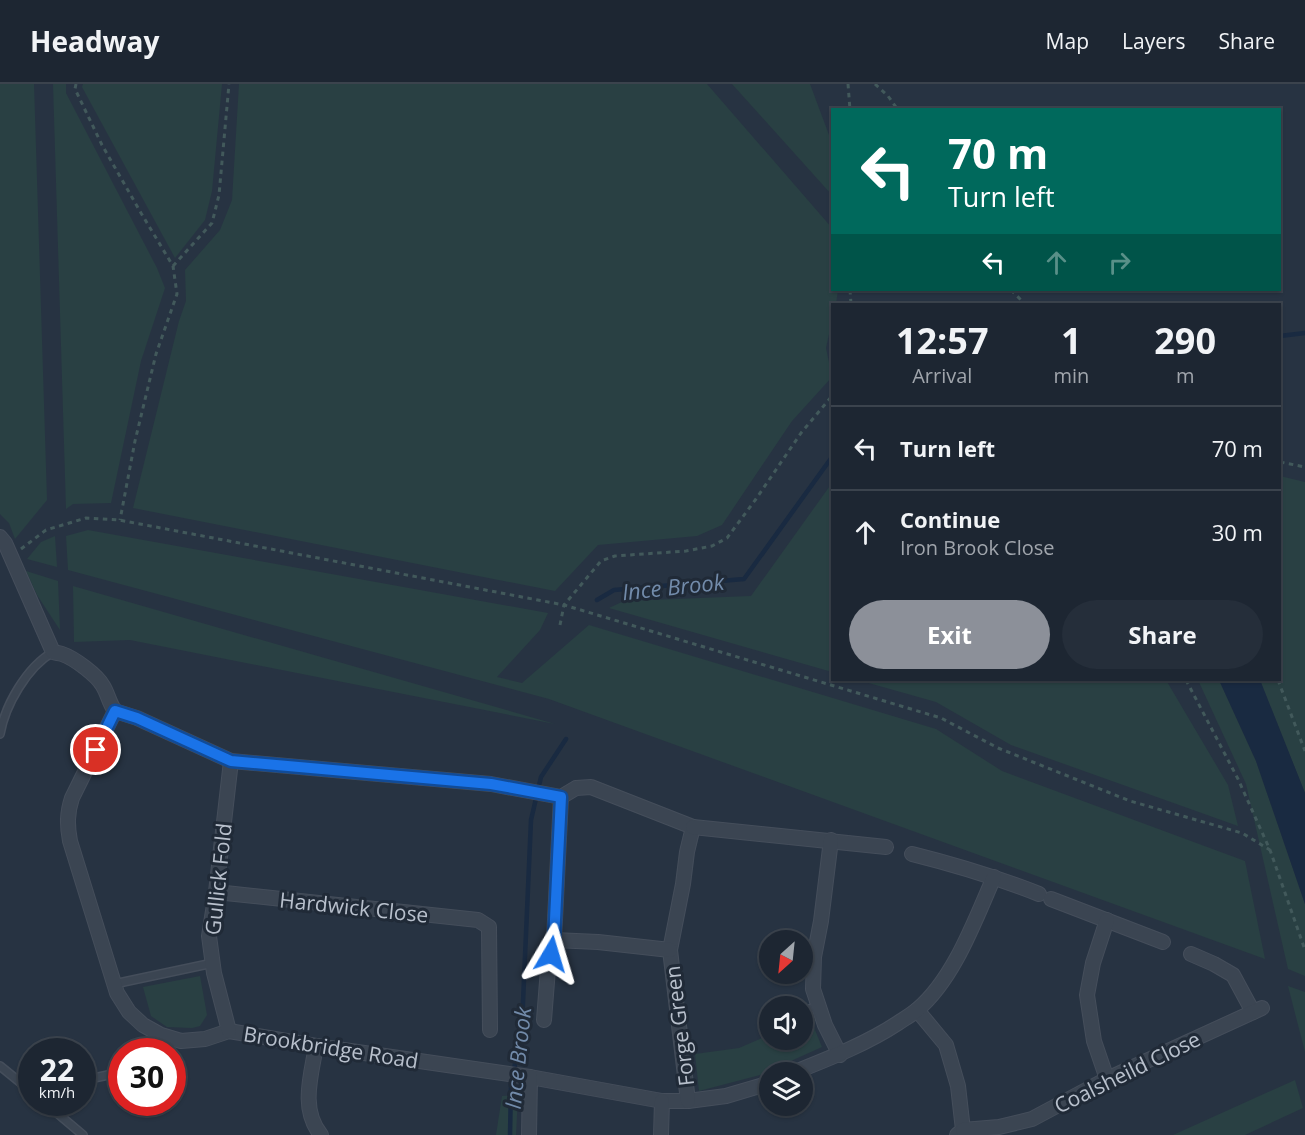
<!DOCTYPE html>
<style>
:root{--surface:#1d2632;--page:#252e3a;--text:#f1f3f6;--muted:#a0a5ac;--line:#3b434d;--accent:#8c9099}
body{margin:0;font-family:"Open Sans",sans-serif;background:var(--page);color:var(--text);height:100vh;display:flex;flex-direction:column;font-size:22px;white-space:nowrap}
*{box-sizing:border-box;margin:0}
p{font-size:20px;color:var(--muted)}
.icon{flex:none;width:33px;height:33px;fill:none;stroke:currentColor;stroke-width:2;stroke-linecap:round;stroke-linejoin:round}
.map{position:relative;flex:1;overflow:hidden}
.side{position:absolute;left:831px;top:219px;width:450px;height:378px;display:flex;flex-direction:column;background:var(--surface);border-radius:0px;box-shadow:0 2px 4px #0004,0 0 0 2px var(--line)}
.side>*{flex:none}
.top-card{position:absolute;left:831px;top:24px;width:450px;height:183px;border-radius:0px;box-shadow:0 2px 4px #0004,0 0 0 2px var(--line);background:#00695c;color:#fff;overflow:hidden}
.needle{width:39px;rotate:207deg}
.tools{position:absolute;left:759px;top:846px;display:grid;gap:12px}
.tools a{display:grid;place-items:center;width:54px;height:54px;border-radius:50%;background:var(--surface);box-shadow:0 2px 4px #0004,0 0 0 2px var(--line);font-size:30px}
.speed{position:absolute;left:18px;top:954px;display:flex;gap:12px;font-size:30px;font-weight:700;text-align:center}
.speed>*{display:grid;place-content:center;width:78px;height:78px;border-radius:50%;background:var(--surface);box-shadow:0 2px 4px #0004,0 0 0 2px var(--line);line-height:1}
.speed small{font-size:15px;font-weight:400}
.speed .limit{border:9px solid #d22;background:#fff;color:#111}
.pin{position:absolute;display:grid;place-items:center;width:51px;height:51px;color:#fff;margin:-26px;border:3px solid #fff;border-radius:50%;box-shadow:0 2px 6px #0007}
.me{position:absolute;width:66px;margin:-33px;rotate:7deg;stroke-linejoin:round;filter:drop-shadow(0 0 4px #0008)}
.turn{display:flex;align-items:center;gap:21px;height:126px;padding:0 18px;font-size:27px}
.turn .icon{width:78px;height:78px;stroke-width:2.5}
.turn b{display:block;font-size:42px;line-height:51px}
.lanes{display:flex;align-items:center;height:57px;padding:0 18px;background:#0003;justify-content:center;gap:30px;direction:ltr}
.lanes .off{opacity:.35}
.eta{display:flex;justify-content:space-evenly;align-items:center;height:102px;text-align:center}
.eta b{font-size:36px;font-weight:700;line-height:42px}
.button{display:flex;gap:12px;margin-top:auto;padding:12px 18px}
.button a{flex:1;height:69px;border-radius:36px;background:var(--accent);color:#fff;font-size:24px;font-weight:700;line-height:69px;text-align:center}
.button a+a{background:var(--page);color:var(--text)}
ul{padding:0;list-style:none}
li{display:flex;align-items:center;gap:18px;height:84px;padding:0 18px;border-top:2px solid var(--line)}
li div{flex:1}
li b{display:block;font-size:22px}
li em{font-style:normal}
header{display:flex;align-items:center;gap:36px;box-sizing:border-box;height:84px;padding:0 30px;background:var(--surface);border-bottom:2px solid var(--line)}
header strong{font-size:28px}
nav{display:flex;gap:33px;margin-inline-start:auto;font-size:21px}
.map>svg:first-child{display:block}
.green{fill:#294043}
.water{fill:#192a41}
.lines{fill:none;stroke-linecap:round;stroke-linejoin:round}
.stream{stroke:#192a41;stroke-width:4.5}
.lane-casing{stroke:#454e5b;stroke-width:10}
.street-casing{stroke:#454e5b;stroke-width:16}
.path{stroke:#42595b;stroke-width:3;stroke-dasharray:4.5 4.5;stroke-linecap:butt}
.lane{stroke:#3b4552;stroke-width:7}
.street{stroke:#3b4552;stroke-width:14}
.route-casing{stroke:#114b97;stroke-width:15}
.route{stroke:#1a73e8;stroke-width:10}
.labels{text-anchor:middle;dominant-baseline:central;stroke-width:6;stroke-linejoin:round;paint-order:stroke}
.street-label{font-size:21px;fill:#b8c0cc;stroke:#202a37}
.water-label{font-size:22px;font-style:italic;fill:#728baa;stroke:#202a37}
</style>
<header>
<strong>Headway</strong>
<nav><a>Map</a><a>Layers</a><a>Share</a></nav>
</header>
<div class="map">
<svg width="1305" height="1051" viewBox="0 0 1305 1051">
<rect width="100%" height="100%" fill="#273342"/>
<g class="green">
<polygon points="0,0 34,0 47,416 15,455 9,439 0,430"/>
<polygon points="53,0 66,0 66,9 157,184 165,204 141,277 111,419 73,420 66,425"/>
<polygon points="83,0 222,0 212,107 205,136 175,174 82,3"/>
<polygon points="239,0 707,0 832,144 832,206 838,206 836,220 832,220 832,236 826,264 832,293 792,337 722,441 697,452 598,461 555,507 133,424 179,237 186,217 185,186 220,146 232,116"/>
<polygon points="732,0 810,0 832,59 831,110"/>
<polygon points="1280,392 1305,398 1305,709 1260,596 1280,596"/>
<polygon points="832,399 832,588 609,524 624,517 751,512"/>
<polygon points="88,446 548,529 540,546 497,593 522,599 589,541 936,645 1002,687 1245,777 1265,875 549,615 68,486 66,452"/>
<polygon points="55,452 57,483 27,475 41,458"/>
<polygon points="26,487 58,497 60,546 37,511"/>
<polygon points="73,502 555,640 130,556 74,558"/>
<polygon points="858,596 1166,596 1228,701 1238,742 1011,661 936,618"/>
<polygon points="1198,596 1219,596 1256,677 1305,820 1305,892 1288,885 1246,700"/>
<polygon points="200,892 207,931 200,942 192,944 167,943 151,932 143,903"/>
<polygon points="1288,902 1305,908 1305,968"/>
<polygon points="810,934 822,963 760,991 699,1007 695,970 739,964 769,951 770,956 802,956 803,937"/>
<polygon points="1295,996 1303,1024 1245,1051 1173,1051"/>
<polygon points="518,1011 516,1051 496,1051 502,1012"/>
</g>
<polygon class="water" points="1219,596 1260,596 1305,709 1305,820 1256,677"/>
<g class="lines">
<g class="stream">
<polyline points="1280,252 1305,249"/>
<polyline points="597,516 614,506 744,495 832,373"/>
<polyline points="510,1051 511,1002 522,941 531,736 541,693 566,655"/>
</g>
<defs>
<g id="lane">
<path d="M0 650C5 621 27 583 53 568"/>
<polyline points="114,900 213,879"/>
<polyline points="802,928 819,921"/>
<polyline points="153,968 161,951"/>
<polyline points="0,982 32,1008"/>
<polyline points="94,994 122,988"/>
<polyline points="44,1018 83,1051"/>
</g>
<g id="street">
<path d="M0 453 5 459 53 568C56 569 59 569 62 570 74 574 97 591 103 602 108 610 109 619 115 627L72 714C67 729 67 741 70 757L117 909 129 928 143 941 161 951 181 957 205 955 229 947 316 962 530 993 662 1017H688L726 1012 770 999"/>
<polyline points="115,627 137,634 231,677 491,700 561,713 576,704 591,703 693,743 687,768 683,800 670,866 688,1017"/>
<polyline points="693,743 886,763"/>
<polyline points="831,756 821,837 814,873 813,905 825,941 840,971"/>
<path d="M912 770C956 781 996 793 1039 810"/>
<polyline points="216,808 478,836 489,843 490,946"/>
<polyline points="1051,815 1163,858"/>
<polyline points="1107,836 1093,879 1087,911 1094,957 1107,995"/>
<polyline points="554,856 561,713"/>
<polyline points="1191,870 1214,880 1233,891 1253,928"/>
<polyline points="917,926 946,961 958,1002 963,1046 957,1051"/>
<polyline points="544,936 548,885 554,856 598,858 670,866"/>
<polyline points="229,947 214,889 209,852 216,808 231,677"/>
<path d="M316 962C311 992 300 1025 321 1051"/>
<path d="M795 988C830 974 866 960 898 939 904 935 911 931 917 926 954 895 975 836 994 793"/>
<polyline points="963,1046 999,1043 1032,1035 1107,995 1262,924"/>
<polyline points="529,1051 530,993"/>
<polyline points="661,1051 662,1017"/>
</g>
</defs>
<use href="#lane" class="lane-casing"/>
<use href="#street" class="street-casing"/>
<g class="path">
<polyline points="76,0 75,5 102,61 141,129 173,182 177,210 156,270 135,357 120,436"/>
<polyline points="848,0 850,26"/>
<polyline points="875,0 888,12 898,26"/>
<polyline points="173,182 212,139 219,111 229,0"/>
<polyline points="850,206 851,220"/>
<polyline points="1011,206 1025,220"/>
<polyline points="1280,378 1305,383"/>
<polyline points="21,465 46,446 86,434 119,436 564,521 941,634 998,664 1130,717 1242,749 1270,766"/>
<polyline points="560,541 564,521 601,477 615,472 686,467 712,462 727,454 756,415 801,349 832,312"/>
<polyline points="1186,596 1238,695 1270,766 1305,866"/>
<polyline points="1278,596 1305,667"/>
</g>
<use href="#lane" class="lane"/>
<use href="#street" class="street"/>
</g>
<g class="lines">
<defs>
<polyline id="route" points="96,666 115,627 137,634 231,677 491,700 561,713 554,856 551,870"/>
</defs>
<use href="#route" class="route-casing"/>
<use href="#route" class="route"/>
</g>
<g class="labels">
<g class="street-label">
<text transform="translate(218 795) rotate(-84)">Gullick Fold</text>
<text transform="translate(354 823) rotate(6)">Hardwick Close</text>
<text transform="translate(679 942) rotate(-97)">Forge Green</text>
<text transform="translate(331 963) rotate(9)">Brookbridge Road</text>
<text transform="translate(1127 988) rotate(-26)">Coalsheild Close</text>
</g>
<g class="water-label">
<text transform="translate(673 502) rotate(-6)">Ince Brook</text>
<text transform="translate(517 974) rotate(-84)">Ince Brook</text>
</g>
</g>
</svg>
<div class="tools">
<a><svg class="needle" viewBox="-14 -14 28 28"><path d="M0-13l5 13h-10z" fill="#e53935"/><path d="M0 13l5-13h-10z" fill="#a0a5ac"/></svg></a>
<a><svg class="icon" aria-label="sound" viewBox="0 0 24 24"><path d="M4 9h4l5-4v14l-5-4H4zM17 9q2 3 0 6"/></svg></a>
<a><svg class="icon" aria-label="layers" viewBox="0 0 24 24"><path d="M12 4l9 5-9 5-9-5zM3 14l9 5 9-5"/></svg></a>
</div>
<div class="speed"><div>22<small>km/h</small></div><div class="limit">30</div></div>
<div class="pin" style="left:96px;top:666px;background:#d93025"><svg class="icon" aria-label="arrive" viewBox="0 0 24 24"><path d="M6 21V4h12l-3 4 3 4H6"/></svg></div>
<svg class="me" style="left:551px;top:870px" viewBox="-20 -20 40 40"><path d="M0-17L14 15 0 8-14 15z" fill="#1a73e8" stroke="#fff" stroke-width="4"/></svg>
<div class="top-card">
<div class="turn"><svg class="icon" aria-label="left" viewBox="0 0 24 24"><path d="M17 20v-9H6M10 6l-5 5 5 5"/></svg><div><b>70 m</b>Turn left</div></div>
<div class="lanes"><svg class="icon" aria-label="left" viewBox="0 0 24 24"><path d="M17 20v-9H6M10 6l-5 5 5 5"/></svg><svg class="icon off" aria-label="ahead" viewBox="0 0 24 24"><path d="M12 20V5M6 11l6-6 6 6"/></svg><svg class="icon off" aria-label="right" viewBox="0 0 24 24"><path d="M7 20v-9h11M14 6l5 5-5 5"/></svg></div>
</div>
<section class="side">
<div class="eta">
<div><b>12:57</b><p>Arrival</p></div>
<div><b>1</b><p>min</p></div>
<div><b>290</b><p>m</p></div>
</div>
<ul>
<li><svg class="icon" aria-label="left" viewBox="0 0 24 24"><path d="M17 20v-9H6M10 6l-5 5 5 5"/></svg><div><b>Turn left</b></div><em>70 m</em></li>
<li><svg class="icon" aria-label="ahead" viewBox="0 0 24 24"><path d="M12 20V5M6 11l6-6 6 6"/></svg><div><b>Continue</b><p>Iron Brook Close</p></div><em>30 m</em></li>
</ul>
<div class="button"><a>Exit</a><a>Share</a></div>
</section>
</div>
